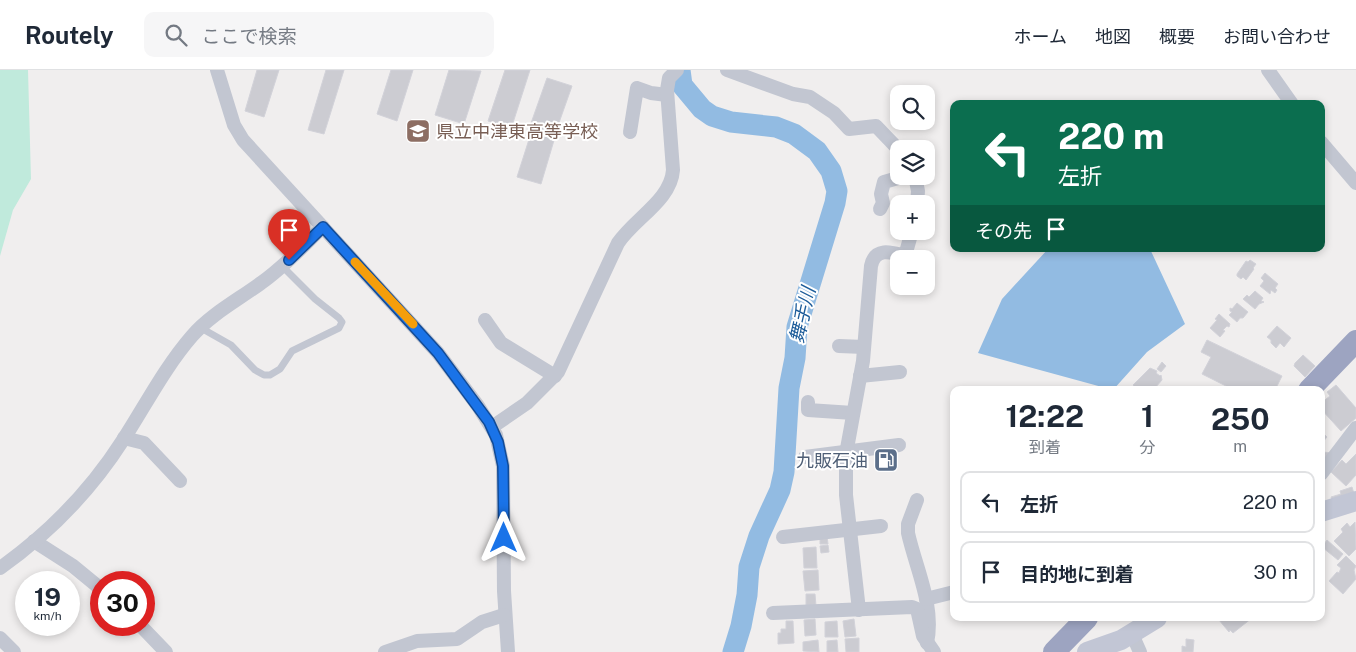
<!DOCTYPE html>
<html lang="ja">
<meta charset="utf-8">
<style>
:root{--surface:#fff;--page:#f6f6f7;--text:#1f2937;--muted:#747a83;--line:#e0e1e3}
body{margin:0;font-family:"Public Sans","Noto Sans JP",sans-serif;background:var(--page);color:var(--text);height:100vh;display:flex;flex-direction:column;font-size:19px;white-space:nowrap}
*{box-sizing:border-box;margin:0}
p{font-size:16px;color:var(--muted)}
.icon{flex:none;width:28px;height:28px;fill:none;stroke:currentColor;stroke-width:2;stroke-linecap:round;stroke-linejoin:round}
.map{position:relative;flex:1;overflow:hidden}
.details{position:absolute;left:950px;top:316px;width:375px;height:235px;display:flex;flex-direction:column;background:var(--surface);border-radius:10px;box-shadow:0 2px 8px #0003}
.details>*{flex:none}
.hud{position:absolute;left:950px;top:30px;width:375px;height:152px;border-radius:10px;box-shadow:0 2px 8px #0003;background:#0b6e4f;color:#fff;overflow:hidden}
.tools{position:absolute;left:890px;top:15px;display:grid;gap:10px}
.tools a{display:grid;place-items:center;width:45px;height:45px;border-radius:10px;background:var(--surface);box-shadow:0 2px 8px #0003;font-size:25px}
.speed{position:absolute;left:15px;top:501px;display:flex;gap:10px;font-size:25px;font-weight:700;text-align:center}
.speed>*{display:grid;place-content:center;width:65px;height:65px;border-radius:50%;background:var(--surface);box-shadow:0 2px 8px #0003;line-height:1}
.speed small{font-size:12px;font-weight:400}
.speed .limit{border:8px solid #d22;background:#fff;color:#111}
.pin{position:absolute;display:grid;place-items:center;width:42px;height:42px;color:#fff;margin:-51px -21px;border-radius:50% 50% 50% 0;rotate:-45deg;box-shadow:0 0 5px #0007}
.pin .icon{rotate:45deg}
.me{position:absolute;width:55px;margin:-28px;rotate:0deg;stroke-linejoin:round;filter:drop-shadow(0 0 4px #0008)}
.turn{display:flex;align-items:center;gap:18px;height:105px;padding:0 25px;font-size:22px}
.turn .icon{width:65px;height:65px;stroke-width:2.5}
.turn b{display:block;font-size:35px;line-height:42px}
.then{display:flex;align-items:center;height:48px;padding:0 25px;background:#0003;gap:10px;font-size:19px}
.eta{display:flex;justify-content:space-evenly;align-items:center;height:85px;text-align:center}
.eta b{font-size:30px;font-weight:700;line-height:35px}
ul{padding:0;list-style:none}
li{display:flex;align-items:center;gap:15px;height:62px;margin:0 10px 8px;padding:0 15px;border:2px solid var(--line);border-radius:10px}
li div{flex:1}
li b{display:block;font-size:19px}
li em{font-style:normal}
header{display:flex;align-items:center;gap:30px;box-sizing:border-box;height:70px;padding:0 25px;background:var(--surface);border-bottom:1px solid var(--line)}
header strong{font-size:24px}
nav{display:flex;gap:28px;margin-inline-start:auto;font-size:18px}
.search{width:350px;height:45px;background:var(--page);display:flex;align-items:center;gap:12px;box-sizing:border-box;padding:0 18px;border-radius:10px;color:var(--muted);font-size:19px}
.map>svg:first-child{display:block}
.green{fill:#c0eadc}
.water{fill:#92bbe2}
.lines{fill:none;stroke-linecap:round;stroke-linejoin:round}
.river{stroke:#92bbe2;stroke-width:21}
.building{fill:#ccccd2;stroke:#d2d2d9}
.service{stroke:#c2c6d1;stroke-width:7}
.minor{stroke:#c2c6d1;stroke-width:14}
.secondary{stroke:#c2c6d5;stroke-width:20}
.trunk{stroke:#9da4c1;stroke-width:22}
.route-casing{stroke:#114b97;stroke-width:12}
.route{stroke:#1a73e8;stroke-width:9}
.slow{stroke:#f59e0b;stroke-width:9}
.labels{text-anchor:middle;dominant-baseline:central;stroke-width:4;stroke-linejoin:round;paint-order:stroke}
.education-label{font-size:18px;fill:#785e54;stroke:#fff;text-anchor:start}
.service-label{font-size:18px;fill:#4e5e75;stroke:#fff;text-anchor:end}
.water-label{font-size:19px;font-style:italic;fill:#1b5b99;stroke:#fff}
</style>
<header>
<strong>Routely</strong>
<div class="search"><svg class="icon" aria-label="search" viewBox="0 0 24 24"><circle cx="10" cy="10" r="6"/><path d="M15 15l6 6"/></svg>ここで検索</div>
<nav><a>ホーム</a><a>地図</a><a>概要</a><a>お問い合わせ</a></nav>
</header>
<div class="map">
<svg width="1356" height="582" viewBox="0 0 1356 582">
<rect width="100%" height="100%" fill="#f0eeee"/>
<polygon class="green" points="0,0 28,0 31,109 13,140 0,186"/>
<polygon class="water" points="1048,179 1150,179 1185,254 1147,282 1113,320 978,283 1002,229"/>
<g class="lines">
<polyline class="river" points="680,0 682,15 702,39 712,46 731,52 776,57 794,64 817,81 831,101 837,121 835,133 797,257 795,288 789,318 784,402 780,420 759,466 749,497 747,525 741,556 733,582"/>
</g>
<g class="building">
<polygon points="257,0 279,0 264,47 245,41"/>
<polygon points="326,0 344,0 324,64 308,60"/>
<polygon points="391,0 413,0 397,51 377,44"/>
<polygon points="449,0 481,1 464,54 435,45"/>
<polygon points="505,0 530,0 511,59 488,51"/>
<polygon points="547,8 572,16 555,64 530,56"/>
<polygon points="532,60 555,67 541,114 517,107"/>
<polygon points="1250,190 1256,194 1253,198 1254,199 1246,210 1243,207 1241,209 1237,206 1237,204 1246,191 1248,192"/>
<polygon points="1265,203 1278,214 1275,218 1277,220 1275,223 1271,220 1270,224 1260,216 1264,211 1261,208"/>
<polygon points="1255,221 1263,228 1261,231 1264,232 1259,234 1255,239 1243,229 1247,225 1249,227"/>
<polygon points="1237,233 1248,242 1243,248 1240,248 1237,252 1229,245 1232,242 1230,241 1230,238 1232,239"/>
<polygon points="1219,244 1230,254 1229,257 1227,256 1223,260 1225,261 1220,267 1210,258 1217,250 1215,249"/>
<polygon points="1277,256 1291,268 1284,277 1280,273 1276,278 1271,273 1271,270 1267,267"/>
<polygon points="1207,270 1282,306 1275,320 1234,320 1202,304 1211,287 1201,282"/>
<polygon points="1303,285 1315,296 1305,307 1294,296 1295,293"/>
<polygon points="1162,292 1166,296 1161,302 1157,299"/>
<polygon points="1150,298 1157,301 1156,303 1160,306 1161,305 1162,310 1155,318 1155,320 1138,320 1133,315"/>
<polygon points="1336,315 1356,338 1356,348 1341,361 1321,339 1321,333 1330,326 1327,322"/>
<polygon points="1321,361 1327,367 1321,374"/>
<polygon points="1321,382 1336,383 1321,398"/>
<polygon points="1356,384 1356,405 1346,416 1331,402 1342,390 1346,394"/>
<polygon points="1352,417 1355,427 1334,434 1331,427 1341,424 1340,421"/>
<polygon points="1355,452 1356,479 1349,486 1334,471 1343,462 1341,459 1347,453 1350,457"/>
<polygon points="827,466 828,474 820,474 820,467"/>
<polygon points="1327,470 1343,484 1338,490 1322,477"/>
<polygon points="828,475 829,482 821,483 820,476"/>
<polygon points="816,477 817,498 804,498 803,478"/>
<polygon points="1346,486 1356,496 1354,500 1356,509 1343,524 1329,511 1337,502 1339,503 1341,498 1337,495"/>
<polygon points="818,500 819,520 805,521 803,501"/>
<polygon points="806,524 815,524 816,536 806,537"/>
<polygon points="1222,548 1252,548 1233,563 1230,560 1229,562 1219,550"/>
<polygon points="815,549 816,565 805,566 804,550"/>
<polygon points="854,549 856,566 845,567 843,551"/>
<polygon points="786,551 793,551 794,573 778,574 778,563 781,563 781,559 786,559"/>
<polygon points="837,551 838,567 825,567 825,552"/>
<polygon points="859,568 859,582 846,582 845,569"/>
<polygon points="1186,569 1194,570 1193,582 1182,582 1182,576 1186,577"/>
<polygon points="818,570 819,582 803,581 803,572"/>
<polygon points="837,570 838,582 827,582 827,571"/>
</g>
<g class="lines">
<polyline class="service" points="201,258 231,275 255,300 264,305 270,305 280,299 292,281 339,258 342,252 339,248 315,229 282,196"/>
<g class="minor">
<polyline points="217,0 234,55 243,70 438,283 478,336 496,365 503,396 504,521 508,582"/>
<polyline points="727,0 793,24 810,27 834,43 849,59 876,56 899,80"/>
<polyline points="1268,0 1292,34"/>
<polyline points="630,62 637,18 651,23 667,25"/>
<polyline points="1321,72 1356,113"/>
<polyline points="915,106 918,121 917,134"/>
<polyline points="880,139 883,133 881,124 884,112 905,106"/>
<polyline points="485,250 501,273 555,306"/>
<polyline points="839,276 864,277"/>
<polyline points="860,306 900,302"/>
<polyline points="808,332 808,340 853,343"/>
<path d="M492 357 527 333 558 302 618 173C635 148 671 130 673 100L667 20 669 8 677 0"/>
<polyline points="124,368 144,373 180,411"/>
<polyline points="805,387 899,375"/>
<polyline points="1321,404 1356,358"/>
<path d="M917 430 908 454V463C916 499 935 536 927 573"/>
<polyline points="783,467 881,456"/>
<polyline points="34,471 73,496 101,519"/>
<path d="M0 498C48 464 91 420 123 370 145 336 165 297 192 266 211 244 238 230 261 213 284 197 303 176 323 157"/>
<polyline points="926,529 954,522"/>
<path d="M859 540 846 425V384L863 291 871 196C875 177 891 182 905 186L912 161"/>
<polyline points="773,543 912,537 917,539 923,566 934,582"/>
<polyline points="140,555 166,582"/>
<polyline points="1132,564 1140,582"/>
<polyline points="0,568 14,582"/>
<polyline points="385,582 417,571 457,569 482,552 504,545"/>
</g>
<g class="secondary">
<polyline points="1321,442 1356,431"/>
<polyline points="1087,582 1121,570 1157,548"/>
</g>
<g class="trunk">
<polyline points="1309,320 1356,271"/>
<polyline points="1054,582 1087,548"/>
</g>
</g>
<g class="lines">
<defs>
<polyline id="route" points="289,190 323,157 438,283 489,352 498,372 503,396 504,468"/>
</defs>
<use href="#route" class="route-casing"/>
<use href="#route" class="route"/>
<polyline class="slow" points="355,192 413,254"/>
</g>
<defs>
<symbol id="school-square" viewBox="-11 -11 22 22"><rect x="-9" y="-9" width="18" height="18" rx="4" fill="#8d6e63" stroke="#fff"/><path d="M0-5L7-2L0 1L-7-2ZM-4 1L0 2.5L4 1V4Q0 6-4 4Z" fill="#fff"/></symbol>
<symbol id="fuel-square" viewBox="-11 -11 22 22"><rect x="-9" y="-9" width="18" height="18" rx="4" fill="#5c6f8a" stroke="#fff"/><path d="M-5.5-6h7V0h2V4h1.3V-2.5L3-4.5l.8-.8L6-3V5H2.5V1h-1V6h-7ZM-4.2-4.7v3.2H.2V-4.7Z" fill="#fff"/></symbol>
</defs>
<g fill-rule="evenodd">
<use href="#school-square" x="404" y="47" width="28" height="28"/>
<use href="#fuel-square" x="872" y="376" width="28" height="28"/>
</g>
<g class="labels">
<g class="education-label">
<text x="436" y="61">県立中津東高等学校</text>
</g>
<g class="service-label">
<text x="868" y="390">九販石油</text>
</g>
<g class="water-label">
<text transform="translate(802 245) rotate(-77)">舞手川</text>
</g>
</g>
</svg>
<div class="tools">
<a><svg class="icon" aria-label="search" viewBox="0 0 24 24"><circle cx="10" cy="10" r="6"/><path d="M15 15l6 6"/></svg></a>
<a><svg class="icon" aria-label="layers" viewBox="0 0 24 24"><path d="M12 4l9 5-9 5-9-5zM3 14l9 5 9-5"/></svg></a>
<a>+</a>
<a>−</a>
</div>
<div class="speed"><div>19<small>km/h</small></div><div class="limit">30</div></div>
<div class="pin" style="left:289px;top:190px;background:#d93025"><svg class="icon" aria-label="arrive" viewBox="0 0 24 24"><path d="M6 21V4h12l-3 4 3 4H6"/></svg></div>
<svg class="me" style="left:504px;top:468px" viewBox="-20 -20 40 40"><path d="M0-17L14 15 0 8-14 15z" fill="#1a73e8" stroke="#fff" stroke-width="4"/></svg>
<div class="hud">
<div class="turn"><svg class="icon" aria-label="left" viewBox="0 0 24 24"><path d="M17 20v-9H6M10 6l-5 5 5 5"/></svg><div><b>220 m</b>左折</div></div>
<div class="then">その先<svg class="icon" aria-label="arrive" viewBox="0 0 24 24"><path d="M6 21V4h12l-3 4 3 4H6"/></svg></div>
</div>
<section class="details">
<div class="eta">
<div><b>12:22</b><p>到着</p></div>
<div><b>1</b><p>分</p></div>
<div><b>250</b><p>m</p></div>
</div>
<ul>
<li><svg class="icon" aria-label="left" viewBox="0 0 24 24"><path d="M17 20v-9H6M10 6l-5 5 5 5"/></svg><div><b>左折</b></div><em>220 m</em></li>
<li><svg class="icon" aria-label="arrive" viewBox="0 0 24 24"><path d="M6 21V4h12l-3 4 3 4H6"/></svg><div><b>目的地に到着</b></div><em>30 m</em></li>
</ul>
</section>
</div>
